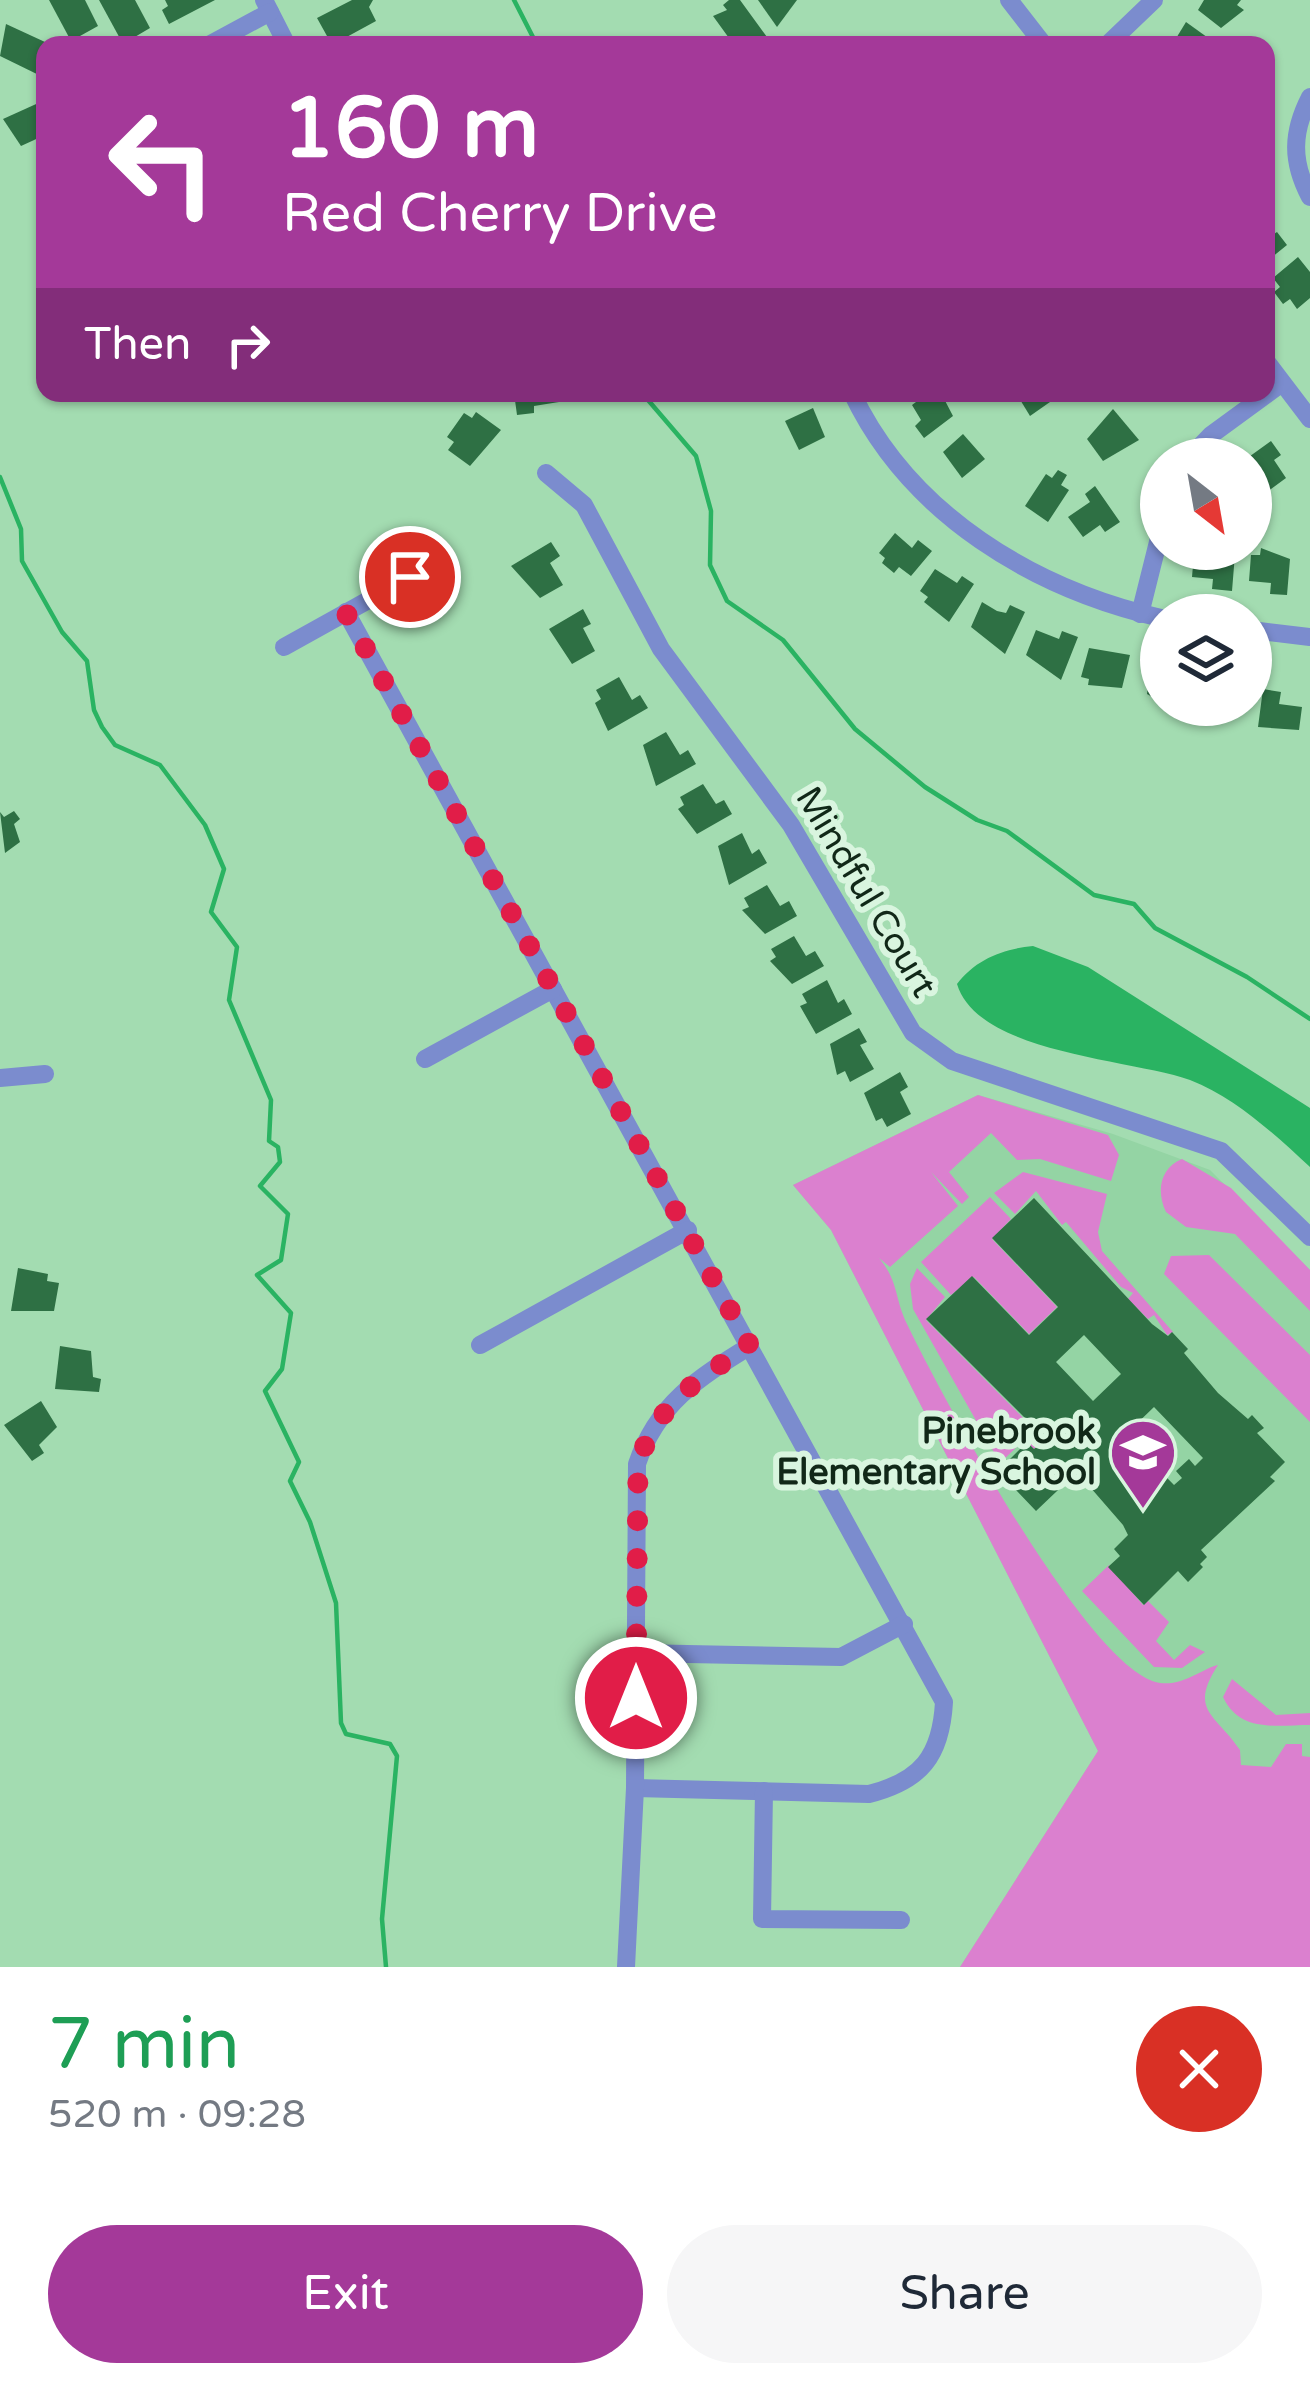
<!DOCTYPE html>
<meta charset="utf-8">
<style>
:root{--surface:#fff;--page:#f6f6f7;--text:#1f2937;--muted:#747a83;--accent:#a43999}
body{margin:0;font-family:"Varela Round",sans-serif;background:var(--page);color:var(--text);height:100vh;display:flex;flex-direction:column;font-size:45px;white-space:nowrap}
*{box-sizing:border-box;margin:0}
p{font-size:39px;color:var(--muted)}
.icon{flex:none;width:66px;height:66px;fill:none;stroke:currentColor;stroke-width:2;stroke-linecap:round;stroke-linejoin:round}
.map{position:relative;height:1967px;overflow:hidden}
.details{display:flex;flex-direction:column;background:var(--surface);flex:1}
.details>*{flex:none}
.guide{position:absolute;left:36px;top:36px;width:1239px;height:366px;border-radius:24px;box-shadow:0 3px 9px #0004;background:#a43999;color:#fff;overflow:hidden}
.needle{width:78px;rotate:149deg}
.fabs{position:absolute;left:1140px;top:438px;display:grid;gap:24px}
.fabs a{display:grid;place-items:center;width:132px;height:132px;border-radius:50%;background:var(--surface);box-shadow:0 3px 9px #0004;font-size:60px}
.pin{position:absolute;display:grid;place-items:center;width:102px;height:102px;color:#fff;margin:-51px;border:6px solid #fff;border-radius:50%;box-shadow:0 3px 12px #0007}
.me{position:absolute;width:132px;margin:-66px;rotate:0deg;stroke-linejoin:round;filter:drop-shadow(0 0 9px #0008)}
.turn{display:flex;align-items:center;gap:42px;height:252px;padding:0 48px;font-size:54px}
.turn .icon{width:156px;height:156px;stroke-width:2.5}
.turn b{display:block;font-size:84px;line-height:102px}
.then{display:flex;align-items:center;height:114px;padding:0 48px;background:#0003;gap:24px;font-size:45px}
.round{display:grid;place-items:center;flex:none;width:126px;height:126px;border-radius:63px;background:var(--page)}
.headline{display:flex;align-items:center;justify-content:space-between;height:204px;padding:0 48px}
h1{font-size:72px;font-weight:600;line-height:90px;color:#1e9e55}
.action{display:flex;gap:24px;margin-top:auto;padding:24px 48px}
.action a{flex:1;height:138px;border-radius:72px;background:var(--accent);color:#fff;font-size:48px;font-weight:600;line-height:138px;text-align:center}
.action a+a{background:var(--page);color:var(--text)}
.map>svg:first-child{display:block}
.built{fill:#94d4a4}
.green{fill:#db80cf}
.water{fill:#2ab362}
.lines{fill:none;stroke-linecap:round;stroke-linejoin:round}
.stream{stroke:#2ab362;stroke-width:4.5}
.building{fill:#2e7044;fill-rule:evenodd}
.minor{stroke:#7b8cce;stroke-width:18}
.route{stroke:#e11d48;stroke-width:21;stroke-dasharray:0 37.8}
.labels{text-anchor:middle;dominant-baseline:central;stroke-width:12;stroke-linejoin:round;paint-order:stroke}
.street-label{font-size:36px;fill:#112818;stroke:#d9f5df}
.poi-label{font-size:36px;font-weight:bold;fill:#112818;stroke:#d9f5df;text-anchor:end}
</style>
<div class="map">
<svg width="1310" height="1967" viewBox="0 0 1310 1967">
<rect width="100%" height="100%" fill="#a3dcb1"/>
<polygon class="built" points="978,1095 1113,1134 1210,1170 1310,1270 1310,1967 960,1967 1098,1751 831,1230 793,1185"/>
<g class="green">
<path d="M978 1095 1108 1135 1119 1155 1111 1181 1040 1159 1017 1160 991 1133 949 1172 969 1197 962 1204 931 1172 958 1206 890 1267 879 1258C899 1282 894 1297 907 1324 939 1391 1090 1673 1160 1683 1184 1686 1201 1669 1218 1665 1188 1711 1216 1714 1240 1750L1241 1765 1271 1767 1286 1744H1302V1756L1310 1757V1967H960L1098 1751 831 1230 793 1185Z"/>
<path d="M1182 1159 1231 1188 1310 1270V1311L1235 1234 1186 1227 1166 1212C1156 1191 1160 1168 1182 1159Z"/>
<polygon points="1023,1172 1107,1194 1098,1232 1102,1251 1173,1332 1167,1335 1154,1315 1148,1319 1128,1299 1133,1293 1121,1287 1066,1222 1062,1225 1036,1191 1015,1214 994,1193"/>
<polygon points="990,1197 1011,1219 992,1239 1057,1307 1029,1334 974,1277 951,1295 921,1262"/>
<polygon points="1209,1255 1310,1355 1310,1422 1164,1274 1171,1256"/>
<polygon points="917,1268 945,1297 926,1320 1044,1439 1034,1449 1022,1442 1000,1463 913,1309 910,1284"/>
<polygon points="1109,1565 1143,1605 1148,1601 1169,1622 1156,1641 1174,1660 1190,1645 1205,1652 1182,1668 1154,1667 1082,1591"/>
<path d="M1232 1679 1276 1715 1310 1713V1725C1276 1725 1240 1733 1223 1697Z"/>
</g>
<path class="water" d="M1033 946 1088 967 1310 1108V1167C1274 1134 1236 1098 1190 1080 1132 1059 978 1054 957 984 976 959 1003 949 1033 946Z"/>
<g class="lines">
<g class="stream">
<polyline points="514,0 537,45"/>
<polyline points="642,393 696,456 711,511 710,565 727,601 783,640 855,729 925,787 977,820 1007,831 1094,895 1134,904 1155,928 1247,977 1310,1019"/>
<polyline points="0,477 21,529 22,561 62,632 87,661 94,710 102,727 115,745 160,765 205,825 224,869 211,912 237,947 229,1000 271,1100 269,1141 278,1147 280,1162 260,1186 288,1214 281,1260 257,1275 291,1313 282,1369 265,1391 299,1462 290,1481 310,1522 336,1603 341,1723 346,1734 390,1744 397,1756 382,1919 386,1967"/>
</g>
</g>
<g class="building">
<polygon points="49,0 85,0 98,26 71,41"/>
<polygon points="99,0 135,0 150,28 123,44"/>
<polygon points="165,0 215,0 169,24 162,10 168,6"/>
<polygon points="352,0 373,0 369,7 376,21 332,45 317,18"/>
<polygon points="729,0 740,0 767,37 755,45 734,45 713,16 727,10 723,5"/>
<polygon points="758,0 797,0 777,27"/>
<polygon points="1204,0 1241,0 1237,5 1244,10 1221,28 1198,10"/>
<polygon points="1186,22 1211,40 1207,45 1172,45"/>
<polygon points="6,24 45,42 45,78 0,56"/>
<polygon points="45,100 45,135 21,146 3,119"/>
<polygon points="1266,230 1271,236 1277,232 1287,245 1266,262"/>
<polygon points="1298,257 1310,272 1310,298 1297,309 1290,299 1283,304 1274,292 1280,287 1273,278"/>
<polygon points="514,393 558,393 559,402 534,406 534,413 517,415"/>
<polygon points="928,393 941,393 953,416 924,438 915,426 921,420 912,405"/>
<polygon points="1016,393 1044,393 1050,402 1030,416"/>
<polygon points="813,408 825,437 799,450 785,421"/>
<polygon points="1113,409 1139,440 1103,461 1087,439"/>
<polygon points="476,412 501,430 470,466 448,450 454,442 447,437 464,413 472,418"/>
<polygon points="963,434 985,459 962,478 943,452"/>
<polygon points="1271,441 1281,455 1274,460 1286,478 1267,492 1251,471 1251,459 1246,459"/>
<polygon points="1058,470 1067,475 1061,485 1069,490 1048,522 1025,506 1046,474 1052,478"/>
<polygon points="1095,486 1120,522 1105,532 1100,525 1083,537 1068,517 1090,502 1085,494"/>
<polygon points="895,533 912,548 918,540 932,551 911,576 899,567 894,573 882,563 885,558 879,553"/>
<polygon points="551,542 560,556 550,563 563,585 540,598 511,566"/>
<polygon points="1261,548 1290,559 1287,595 1270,594 1271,583 1249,581 1251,555 1260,555"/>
<polygon points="1202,549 1235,554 1232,591 1212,589 1213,579 1192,577 1194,553"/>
<polygon points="935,569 957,583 962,576 974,584 949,622 924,602 928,597 920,591"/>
<polygon points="982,602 997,611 1006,613 1010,605 1025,612 1005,654 971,627"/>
<polygon points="583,609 591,624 583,628 595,651 572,664 549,629"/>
<polygon points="1036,630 1059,639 1062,631 1078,637 1061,680 1026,655"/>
<polygon points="1089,648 1130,655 1122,688 1088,685 1089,679 1081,677"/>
<polygon points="1151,665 1161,666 1161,702 1147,694"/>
<polygon points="619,677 632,700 640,695 648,708 608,731 595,703 601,699 596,690"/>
<polygon points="1263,689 1281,692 1279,704 1302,707 1299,730 1258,727"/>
<polygon points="666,732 680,755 688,750 696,764 656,786 643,745"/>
<polygon points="703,784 716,804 724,800 732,814 697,834 678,809 684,805 680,797"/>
<polygon points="14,811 20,819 14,824 20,842 5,853 0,812 4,817"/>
<polygon points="742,833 752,854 759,849 767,863 729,885 718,846"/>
<polygon points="767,885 780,906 789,901 797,916 765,934 742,910 749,907 744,898"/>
<polygon points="794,936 806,956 815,951 824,966 792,984 770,961 776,957 771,949"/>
<polygon points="827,980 838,1003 844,999 852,1014 816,1034 800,1006 807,1003 802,994"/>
<polygon points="859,1028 867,1042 860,1045 874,1069 850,1082 845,1071 837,1075 830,1044"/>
<polygon points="900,1072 908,1087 900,1092 911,1114 887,1127 882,1118 876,1121 864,1093"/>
<path d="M1034 1198 1152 1324 1168 1336 1172 1332 1188 1349 1184 1353 1218 1393 1248 1419 1252 1415 1264 1428 1257 1433 1285 1462 1270 1477 1275 1481 1201 1550 1207 1557 1200 1564 1203 1567 1188 1582 1178 1571 1144 1605 1108 1567 1120 1556 1114 1549 1128 1535 1123 1525 1077 1472 1036 1511 1014 1488 1023 1480 1006 1463 1027 1442 1034 1449 1046 1439 926 1319 972 1276 1029 1335 1058 1307 992 1238ZM1084 1335 1121 1374 1093 1401 1056 1362ZM1154 1407 1203 1458 1195 1466 1189 1459 1176 1471 1182 1478 1174 1485 1125 1435Z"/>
<polygon points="18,1268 48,1274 47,1281 59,1283 54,1311 11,1311"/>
<polygon points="60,1346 91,1351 93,1377 101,1379 99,1392 55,1389"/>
<polygon points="41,1401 57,1427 39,1445 44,1453 32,1461 4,1425"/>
</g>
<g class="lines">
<g class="minor">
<polyline points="264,0 287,45"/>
<polyline points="1009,0 1044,45"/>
<polyline points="209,45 270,12"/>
<polyline points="1107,45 1154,0"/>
<path d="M1310 97C1292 132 1291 161 1310 197"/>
<polyline points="1266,361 1310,419"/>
<path d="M852 393C910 515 1034 589 1161 618"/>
<polyline points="1188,459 1211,435 1282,383"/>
<polyline points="546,473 584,505 661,649 791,825 913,1033 952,1061 1221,1151 1310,1237"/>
<path d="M346 612 944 1702C941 1756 921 1781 869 1794L635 1788"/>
<polyline points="1140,614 1161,530"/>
<polyline points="1251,630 1310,637"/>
<polyline points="284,647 410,577"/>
<polyline points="425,1059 553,989"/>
<polyline points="0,1078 45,1074"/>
<polyline points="480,1345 688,1230"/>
<polyline points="636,1653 841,1657 904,1624"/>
<polyline points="764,1791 762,1919 901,1920"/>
<path d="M626 1967 635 1788 637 1464C657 1404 698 1378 750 1346"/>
</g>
</g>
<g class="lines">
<path class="route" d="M410 577 346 613 750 1346C698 1378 657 1404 638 1464L636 1698"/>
</g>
<defs>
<symbol id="school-pin" viewBox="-11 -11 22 30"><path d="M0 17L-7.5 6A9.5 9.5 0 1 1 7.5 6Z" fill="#a43999" stroke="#d9f5df"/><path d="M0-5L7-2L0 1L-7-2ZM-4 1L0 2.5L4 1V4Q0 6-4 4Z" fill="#fff"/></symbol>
</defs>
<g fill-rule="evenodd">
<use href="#school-pin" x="1105" y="1414" width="76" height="104"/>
</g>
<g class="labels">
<g class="street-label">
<text transform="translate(866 892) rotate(59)">Mindful Court</text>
</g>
<g class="poi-label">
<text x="1096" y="1431">Pinebrook<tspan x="1096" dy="41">Elementary School</tspan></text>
</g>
</g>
</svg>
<div class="fabs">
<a><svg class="needle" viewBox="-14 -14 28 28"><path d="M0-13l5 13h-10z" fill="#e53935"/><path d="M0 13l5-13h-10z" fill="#747a83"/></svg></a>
<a><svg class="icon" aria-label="layers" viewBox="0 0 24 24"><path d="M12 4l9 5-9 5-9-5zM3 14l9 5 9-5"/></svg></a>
</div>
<div class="pin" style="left:410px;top:577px;background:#d93025"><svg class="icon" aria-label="arrive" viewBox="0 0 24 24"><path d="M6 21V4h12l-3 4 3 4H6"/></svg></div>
<svg class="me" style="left:636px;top:1698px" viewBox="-20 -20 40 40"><circle r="17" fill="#e11d48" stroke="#fff" stroke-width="3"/><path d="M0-11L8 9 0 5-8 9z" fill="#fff"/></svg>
<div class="guide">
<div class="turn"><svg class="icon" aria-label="left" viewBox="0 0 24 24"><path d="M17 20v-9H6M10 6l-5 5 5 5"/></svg><div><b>160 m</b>Red Cherry Drive</div></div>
<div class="then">Then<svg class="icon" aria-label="right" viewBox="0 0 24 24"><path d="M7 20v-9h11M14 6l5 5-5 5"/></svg></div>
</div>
</div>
<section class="details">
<div class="headline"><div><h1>7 min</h1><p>520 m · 09:28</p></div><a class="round" style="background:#d93025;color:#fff"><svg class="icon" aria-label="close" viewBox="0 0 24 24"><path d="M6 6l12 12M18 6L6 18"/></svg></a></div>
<div class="action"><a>Exit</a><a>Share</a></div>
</section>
